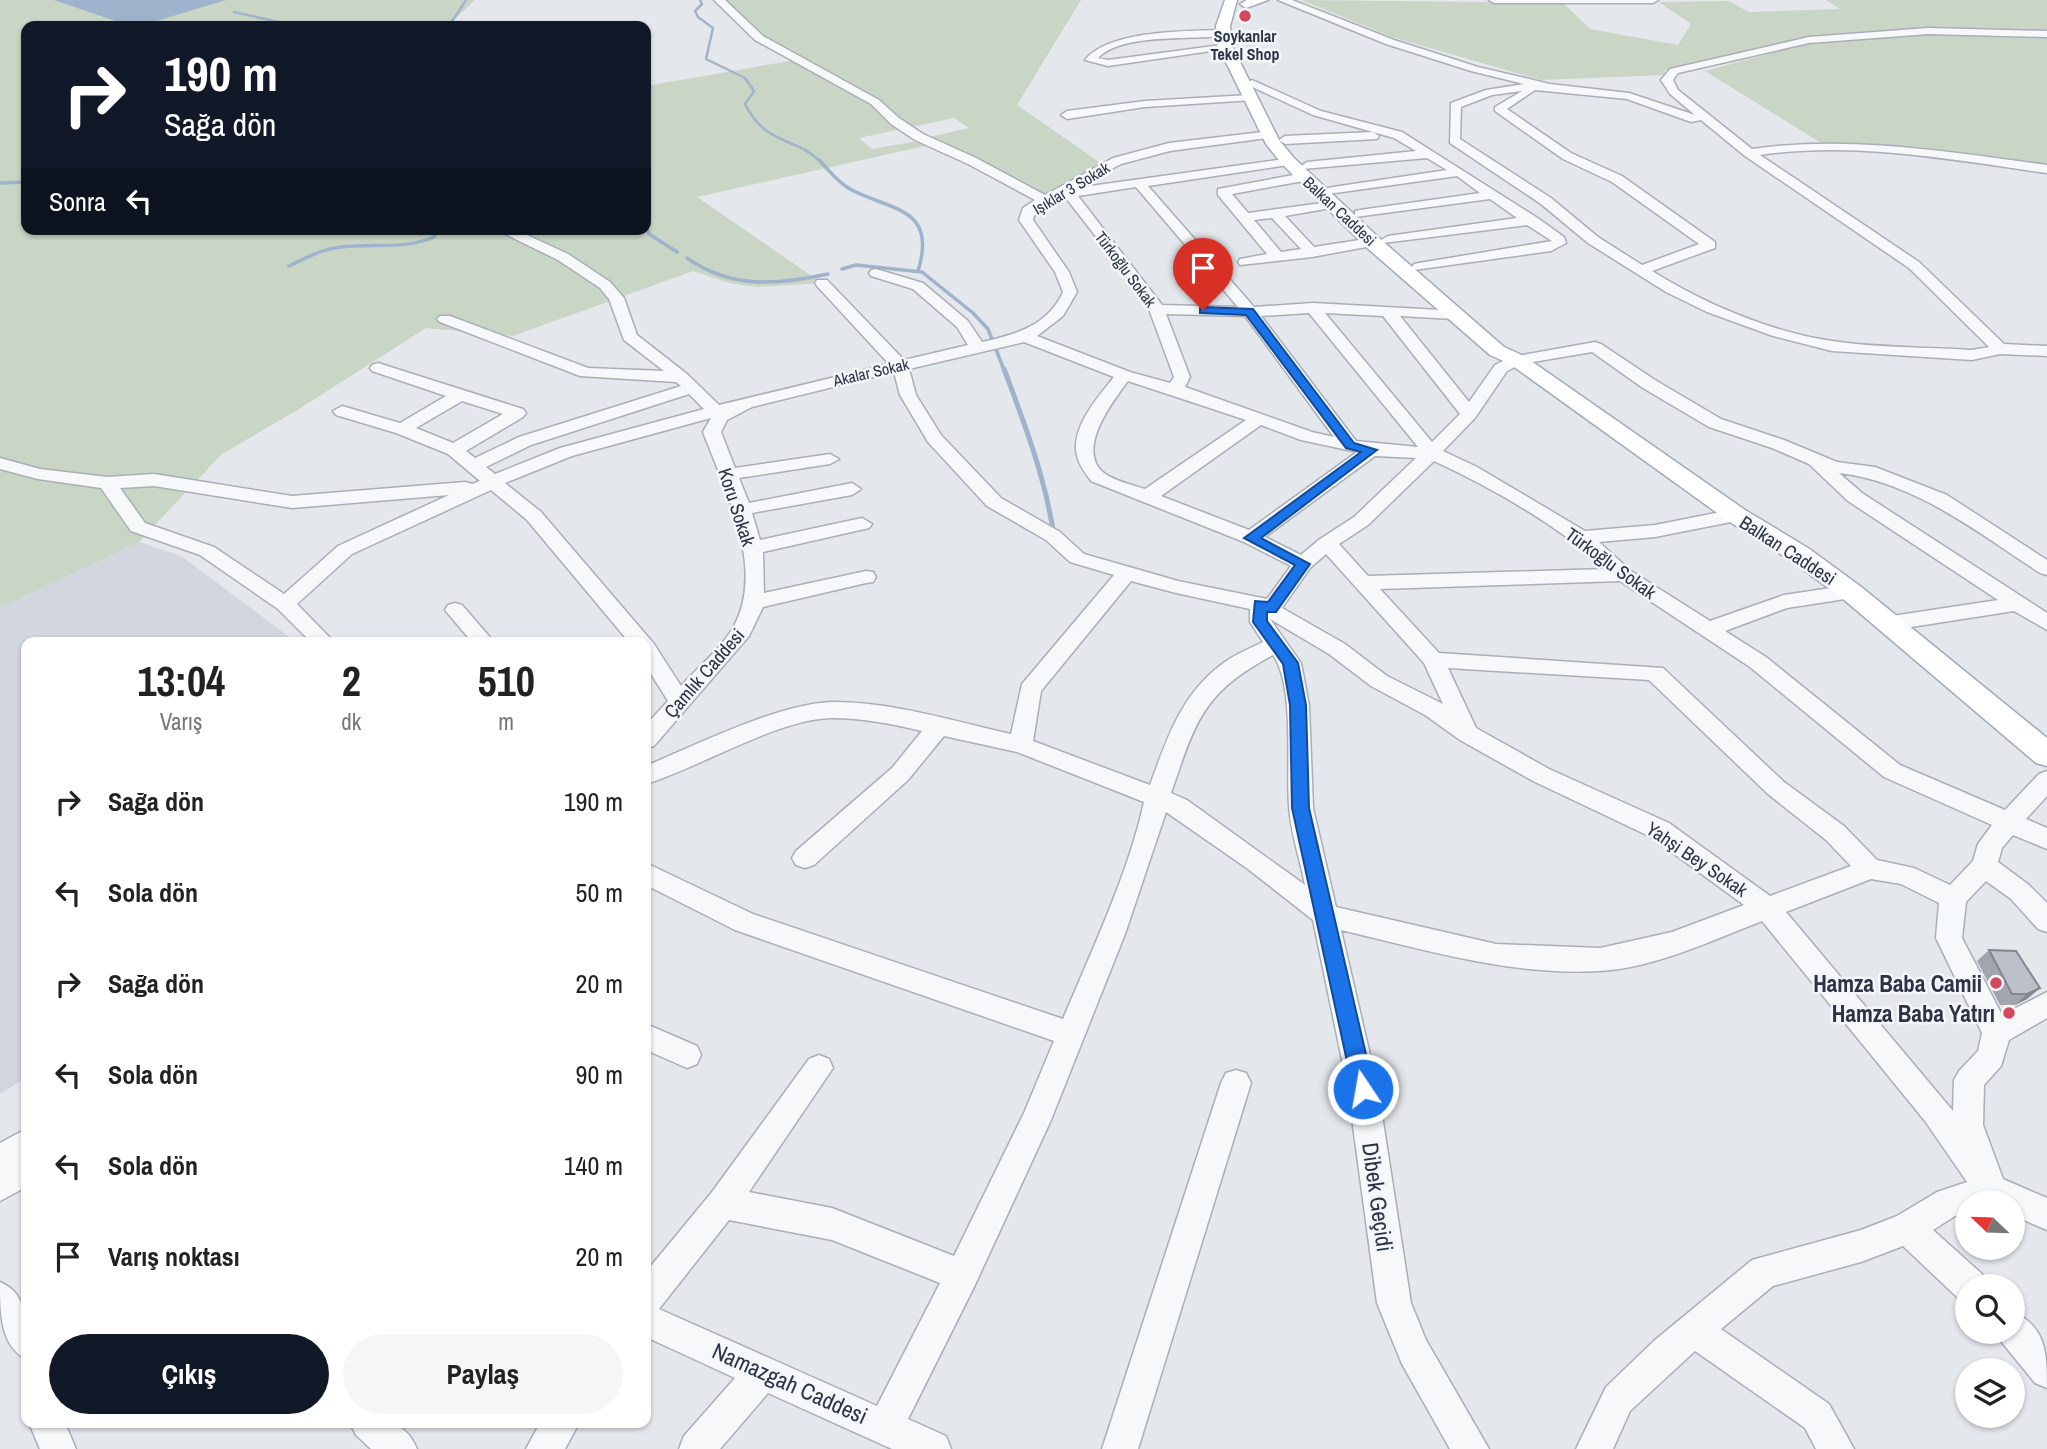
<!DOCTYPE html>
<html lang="tr">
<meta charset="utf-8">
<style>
:root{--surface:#fff;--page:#f6f6f6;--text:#222;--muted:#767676;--accent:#111827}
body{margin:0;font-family:"Archivo Narrow",sans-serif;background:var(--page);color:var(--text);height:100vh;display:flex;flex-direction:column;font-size:26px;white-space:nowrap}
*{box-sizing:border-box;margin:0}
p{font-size:23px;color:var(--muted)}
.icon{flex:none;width:38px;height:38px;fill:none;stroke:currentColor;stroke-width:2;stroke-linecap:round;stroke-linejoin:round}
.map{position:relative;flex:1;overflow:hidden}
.panel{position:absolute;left:21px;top:637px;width:630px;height:791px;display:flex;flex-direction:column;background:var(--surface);border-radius:14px;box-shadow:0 2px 5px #0004}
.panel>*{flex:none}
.guide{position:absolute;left:21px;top:21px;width:630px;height:214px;border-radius:14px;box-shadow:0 2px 5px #0004;background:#111827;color:#fff;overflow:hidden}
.needle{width:46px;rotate:293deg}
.buttons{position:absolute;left:1955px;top:1190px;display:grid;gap:14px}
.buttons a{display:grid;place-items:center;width:70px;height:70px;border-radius:50%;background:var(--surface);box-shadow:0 2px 5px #0004;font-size:35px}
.pin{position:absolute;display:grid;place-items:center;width:60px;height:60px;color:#fff;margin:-72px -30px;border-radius:50% 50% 50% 0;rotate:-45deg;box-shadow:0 0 7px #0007}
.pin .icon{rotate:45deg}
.me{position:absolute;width:77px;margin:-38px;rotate:348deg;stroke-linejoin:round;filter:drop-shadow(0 0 5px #0008)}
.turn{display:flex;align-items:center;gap:24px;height:147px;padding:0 28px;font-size:32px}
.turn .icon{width:91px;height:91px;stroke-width:2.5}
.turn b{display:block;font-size:49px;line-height:60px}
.then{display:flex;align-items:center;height:66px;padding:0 28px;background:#0003;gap:14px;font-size:26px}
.eta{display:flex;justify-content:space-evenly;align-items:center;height:119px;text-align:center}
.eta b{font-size:42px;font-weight:800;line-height:49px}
.button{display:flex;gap:14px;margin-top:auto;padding:14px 28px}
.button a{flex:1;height:80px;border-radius:42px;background:var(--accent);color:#fff;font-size:28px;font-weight:800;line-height:80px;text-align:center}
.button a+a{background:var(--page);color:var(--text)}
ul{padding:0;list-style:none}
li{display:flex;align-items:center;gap:21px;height:91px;padding:0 28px}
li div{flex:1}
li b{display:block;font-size:26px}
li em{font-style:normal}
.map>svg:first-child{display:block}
.built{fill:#d2d6de}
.green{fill:#c9d6c5}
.water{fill:#9fb4cc}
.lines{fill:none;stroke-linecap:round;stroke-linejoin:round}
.stream-far2{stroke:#9fb4cc;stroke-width:2.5}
.stream-far1{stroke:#9fb4cc;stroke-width:3.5}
.stream{stroke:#9fb4cc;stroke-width:5}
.minor-casing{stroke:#a9aeb7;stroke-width:3}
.major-casing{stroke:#a3abb8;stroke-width:3}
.minor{fill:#f7f8fa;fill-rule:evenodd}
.major{fill:#fff;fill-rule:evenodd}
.wall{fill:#a1a5ae}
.shaded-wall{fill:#83868d}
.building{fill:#bbc0ca;stroke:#83868d;stroke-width:2}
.route{fill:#1a73e8;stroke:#114b97;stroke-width:2}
.poi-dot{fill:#d1495b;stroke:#f4f6f9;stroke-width:2.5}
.labels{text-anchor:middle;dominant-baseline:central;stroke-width:5;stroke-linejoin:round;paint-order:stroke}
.far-poi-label{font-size:16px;font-weight:bold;fill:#2b3445;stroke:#f4f6f9}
.far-street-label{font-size:16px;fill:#2b3445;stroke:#f4f6f9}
.street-label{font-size:19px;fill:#2b3445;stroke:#f4f6f9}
.near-poi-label{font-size:23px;font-weight:bold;fill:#2b3445;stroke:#f4f6f9;text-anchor:end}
.near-street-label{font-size:23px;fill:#2b3445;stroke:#f4f6f9}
</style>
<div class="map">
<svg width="2047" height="1449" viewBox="0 0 2047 1449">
<rect width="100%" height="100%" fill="#e4e7ec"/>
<polygon class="built" points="139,542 181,556 296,642 26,642 26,1078 0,1094 0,608"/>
<g class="green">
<polygon points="0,0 475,0 447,26 26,26 26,229 646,229 646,86 795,60 871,102 902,129 859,138 872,149 918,141 929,145 697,197 822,283 757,287 729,283 693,271 513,336 426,328 299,409 222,454 139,542 0,608"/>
<polygon points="725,0 1081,0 1017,105 1102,164 1044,194 977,159 925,138 969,128 954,118 911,127 881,101 761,37 754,26"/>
<polygon points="1301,0 1563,3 1590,29 1678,45 1691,24 1659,2 1728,1 1749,12 1840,9 1826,0 2047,0 2047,32 1984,30 1805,38 1665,70 1663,75 1541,80 1392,37"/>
<polygon points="1935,34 2047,37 2047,167 1857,145 1821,143 1705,71 1812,42"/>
</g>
<polygon class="water" points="54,0 226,0 140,26 130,26"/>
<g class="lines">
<g class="stream-far2">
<path d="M700 0 702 4 695 11 698 17 713 28 706 59 745 78 754 91 745 104C767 147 793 135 821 162"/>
<polyline points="234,12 283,23 284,26"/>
<polyline points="453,26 451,23 466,0"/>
</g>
<g class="stream-far1">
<path d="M819 160C829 170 837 182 850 189 890 211 938 206 918 271"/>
<polyline points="0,183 26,182"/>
<polyline points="646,227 649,234 677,252"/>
<path d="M687 258C731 289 777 285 828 274"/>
<path d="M289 266C306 258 322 249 341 247 373 243 404 250 434 237L436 229"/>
<polyline points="842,269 856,265 922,272 973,313 988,329 1004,370"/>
</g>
<path class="stream" d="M1004 369C1024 422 1044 474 1053 530"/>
<defs>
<g id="minor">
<path d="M714 0H725L763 36 879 100 899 118 923 134 976 158 1045 195 1113 158 1169 143 1271 131V137L1267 138 1170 151 1121 164 1076 188 1292 158 1294 161 1288 165 1148 186 1254 307 1313 303 1459 311 1462 314 1459 317 1454 319 1400 316 1469 402 1495 365 1511 357 1595 342 1601 344 1655 380 1721 419 1784 440 1837 462 1875 467 1947 495 2047 560V575L2040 573C1977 532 1915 482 1839 473L1862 493 2047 613V630L2014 611 1892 630 1885 628 1882 623 1885 618 1892 616 1998 600 1848 501 1809 464 1772 448 1709 427 1643 388 1592 352 1521 364 1507 371 1475 418 1443 451 1477 467 1585 531 1655 525 1736 509 1743 511 1745 515 1743 519 1736 521 1655 537 1599 542 1631 571 1710 621 1784 595 1851 585 1858 587 1861 592 1858 597 1787 608 1725 631 1766 657 1900 765 2005 810 2039 774 2047 771V796L2026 819 2047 828V849L2013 835 2002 848 1998 862 2029 885 2047 903V932L2038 929 2011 899 1986 881 1966 902 1962 938 2002 1015 2047 992V1018L2009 1040 2001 1066 1984 1085 1983 1125 2003 1179 2047 1198V1230L2012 1215V1202H1967V1213L1955 1216 1933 1230 1982 1274 1986 1286H1967V1301L1958 1298 1903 1246 1861 1262 1773 1286 1721 1329 1829 1404 1854 1449H1816L1805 1428 1695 1351 1630 1411 1613 1449H1576L1606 1387 1655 1340 1752 1260 1861 1230 1897 1216 1937 1192 1967 1182 1925 1121 1762 921C1713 940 1652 969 1599 971 1511 976 1426 950 1341 930L1378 1089 1411 1303 1426 1340 1489 1449H1450L1402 1364 1377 1303 1348 1089 1313 920 1248 869 1166 812 1125 934 1051 1120 974 1287 908 1419 946 1436 951 1449H892L768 1393 720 1449H679L684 1436 735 1378 646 1337V1272L712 1192 809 1059 819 1055 829 1059 833 1068 749 1192 832 1208 954 1256 1024 1113 1054 1041 735 930 646 885V863L753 914 1063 1019C1091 952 1129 872 1144 802L1017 752 944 736 908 780 814 865 805 868 796 865 792 858 796 851 892 768 922 731C893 724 862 718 832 718 777 719 701 767 646 784V766C696 745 780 703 833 702 893 702 953 721 1011 734L1022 684 1114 575 1070 562 1046 540 987 506 928 442 900 395 894 372 752 407 727 420 721 432 735 468 830 454 839 459 830 464 739 478 749 503 852 483 861 489 852 495 752 513 760 540 862 518 872 524 869 528 763 552 764 593 866 571 873 572 876 577 873 582 866 583 763 607 749 636 654 746 646 748V725L668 701 646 666V642H629L527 520 491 490 352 554 297 604 334 642H311L278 609 200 555 131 531 101 488 38 479 0 469V458L40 469 107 477 154 474 292 496 465 482 472 484 480 481 448 454 396 433 336 415 333 411 342 406 400 423 446 396 372 371 370 368 372 365 378 363 523 409 526 413 523 417 466 451 475 458 519 437 681 386 676 382 580 376 440 322 437 319 440 316H450L588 368 664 371 624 340 609 299 600 288 558 260 495 229H514L568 254 610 282 624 298 637 335 687 374 719 405 889 364 817 286 815 283 817 280H827L904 360 968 345 957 327 913 289 871 276 869 273 871 270 876 269 923 283 968 321 982 342C1014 335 1048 326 1063 292L1055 272 1019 220 1023 208 1035 200 968 164 915 140 891 124 871 104 755 40ZM1136 187 1238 307 1162 305 1078 196ZM1061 197 1066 198 1146 301 1174 377 1170 383 1130 372 1037 336 1063 316 1077 292 1069 272 1033 220C1036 207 1050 203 1061 197ZM1309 313 1418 447 1356 441 1261 316ZM1325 313 1383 316 1460 414 1432 442ZM1166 314 1245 316 1334 437 1312 432 1185 387 1190 377ZM1024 342 1114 377C1098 397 1070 428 1077 456 1079 465 1086 474 1091 481L1244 542 1291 566 1267 599 1178 581 1084 554 1060 532 1001 498 941 435 916 395 909 369ZM1128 381 1246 420 1145 489C1133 485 1114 481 1104 473 1075 450 1113 401 1128 381ZM689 394 704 409 560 448 495 474 486 467 531 445ZM462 401 503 414 453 443 416 428ZM711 418 703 432C724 488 766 567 734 626 722 648 698 667 681 686L654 644 541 512 505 483 572 456ZM1261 425 1301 440 1357 452 1249 530 1161 496ZM1375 456 1416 458 1354 517 1320 539 1301 555 1265 537ZM1434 461C1494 489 1556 524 1606 569L1368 576 1339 544 1368 525ZM154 486 292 508 449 495 338 546 284 594 214 547 145 523 120 488ZM1326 554 1424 663 1443 704 1387 676 1345 644 1282 608 1310 568ZM1131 581 1176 593 1250 609V622L1263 642C1251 648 1236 654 1225 662 1182 692 1167 738 1150 785L1033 741 1041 691ZM1620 581 1750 667 1884 777 1992 825 1978 844 1973 861 1950 885 1914 868 1877 860 1844 826 1784 782 1663 668 1439 653 1380 589ZM1270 619 1329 654 1371 686 1425 715 1460 740 1533 781 1651 837 1744 905 1672 932 1600 948 1496 944 1336 907 1313 808 1309 705 1301 663ZM1273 655C1295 686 1286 766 1289 805 1290 831 1300 859 1305 885L1187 800 1171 793C1196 721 1202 693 1273 655ZM1448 668 1649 680 1768 794 1826 840 1851 866 1770 896 1669 823 1549 769 1476 728ZM1871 879 1901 884 1939 903 1936 938 1982 1033 1978 1051 1959 1071 1954 1080 1953 1111 1786 912ZM729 1220 832 1240 940 1283 877 1406 659 1309Z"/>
<path d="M1278 0H1292L1394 40 1478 67 1550 84 1629 93 1695 115 1670 94 1661 80 1670 69 1809 37 1928 28 2047 31V37L1928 34 1809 43 1678 73 1673 80 1678 90 1752 149C1851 135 1948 152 2047 165V173C1952 160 1856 141 1760 155L1919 262 2004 344 2047 346V356L2000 354 1972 360 1832 351 1773 336 1707 312 1666 292 1588 243 1541 204 1450 143 1451 103 1486 90 1524 84 1471 71 1386 44ZM1535 90 1627 99 1691 122 1701 120 1745 156 1909 268 1989 347 1972 350C1926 347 1878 348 1832 341 1770 332 1705 304 1652 271L1715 248V242L1622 176 1571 153 1507 109ZM1522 91 1495 107V111L1563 159 1612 182 1699 244 1642 265 1598 237 1551 198 1460 139 1461 107 1492 95Z"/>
<polygon points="1489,0 1658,0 1653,3 1494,3"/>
<path d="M1224 30 1228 31V35C1194 41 1123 32 1098 58L1108 60 1229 44 1230 46 1225 49 1108 66 1085 60C1109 30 1187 31 1224 30Z"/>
<polygon points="1252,80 1321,111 1402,132 1536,217 1564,237 1566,243 1551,251 1414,270 1412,267 1414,264 1419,263 1552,241 1527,225 1383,243 1381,240 1388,236 1517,218 1490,199 1355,217 1355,211 1360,210 1480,193 1457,176 1328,194 1328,188 1333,187 1447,170 1427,158 1303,169 1301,166 1307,162 1416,151 1394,138 1313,115 1248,85 1246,83"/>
<polygon points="1249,95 1253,96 1253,100 1145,107 1067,119 1061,115 1067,111 1145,101"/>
<polygon points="1373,132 1379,136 1377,139 1285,144 1279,140 1285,136"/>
<path d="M1304 173 1309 174V180L1232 194 1248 213 1337 201V207L1285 216 1314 247 1372 238 1379 242 1377 245 1312 257 1240 265 1238 262 1240 259 1267 254 1218 195V189ZM1272 218 1301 249 1281 252 1254 220Z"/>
<polygon points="455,603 462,605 494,642 472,642 445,610 448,605"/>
<polygon points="646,1024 697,1046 701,1055 697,1064 687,1068 646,1050"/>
<polygon points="1236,1070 1246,1073 1251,1083 1138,1449 1102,1449 1221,1083 1226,1073"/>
<polygon points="26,1129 26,1187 0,1201 0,1143"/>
<path d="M0 1282C31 1295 27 1331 26 1359 0 1346 0 1311 0 1282Z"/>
<path d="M2012 1311C2047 1327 2047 1354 2047 1388L2035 1383 2000 1340 1997 1332H2012Z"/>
<polygon points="29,1423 65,1423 76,1449 40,1449"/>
<path d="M350 1423C380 1422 404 1417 417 1449H371L356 1435Z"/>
<polygon points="540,1423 579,1423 565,1449 526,1449"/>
</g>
<g id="major">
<polygon points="1225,0 1237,0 1230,26 1232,46 1279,140 1294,158 1379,238 1504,347 1524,356 1745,510 1808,548 1860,586 2047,738 2047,766 2036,763 1842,598 1790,560 1727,520 1510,364 1490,355 1365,246 1282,164 1266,144 1218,46 1216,26"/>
<polygon points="1268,0 1246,8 1240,4 1247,0"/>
</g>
</defs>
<use href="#minor" class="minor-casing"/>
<use href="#major" class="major-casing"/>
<use href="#minor" class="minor"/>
<use href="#major" class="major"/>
</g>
<polygon class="wall" points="1989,950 2040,988 2027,999 2015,1005 2000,1005 1977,961"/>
<polygon class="shaded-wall" points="2040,988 2027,999 2015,1005 2027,994"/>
<polygon class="building" points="1989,950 2016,951 2040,988 2027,994 2012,994"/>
<polygon class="route" points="1203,307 1253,309 1354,443 1377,450 1261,538 1310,564 1276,612 1267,612 1267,621 1298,663 1306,705 1309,808 1374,1089 1371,1096 1363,1099 1356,1096 1353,1089 1292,808 1290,705 1283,664 1253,622 1255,601 1268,602 1295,565 1244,538 1361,452 1346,448 1246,315 1200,313 1200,308"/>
<g class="poi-dot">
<circle cx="1245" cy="16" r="7"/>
<circle cx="1996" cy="983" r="7"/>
<circle cx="2009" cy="1013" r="7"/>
</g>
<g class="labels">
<g class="far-poi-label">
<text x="1245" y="36">Soykanlar<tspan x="1245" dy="18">Tekel Shop</tspan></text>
</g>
<g class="far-street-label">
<text transform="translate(1071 188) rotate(-31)">Işıklar 3 Sokak</text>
<text transform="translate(1340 211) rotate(43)">Balkan Caddesi</text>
<text transform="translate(1126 269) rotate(53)">Türkoğlu Sokak</text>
<text transform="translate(871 372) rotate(-13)">Akalar Sokak</text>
</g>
<g class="street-label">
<text transform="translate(737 507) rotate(72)">Koru Sokak</text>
<text transform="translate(1788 550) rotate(33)">Balkan Caddesi</text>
<text transform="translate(1611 563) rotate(36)">Türkoğlu Sokak</text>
<text transform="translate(704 673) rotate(-49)">Çamlık Caddesi</text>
<text transform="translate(1697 859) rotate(34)">Yahşi Bey Sokak</text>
</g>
<g class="near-poi-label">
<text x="1982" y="983">Hamza Baba Camii</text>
<text x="1995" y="1013">Hamza Baba Yatırı</text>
</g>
<g class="near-street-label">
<text transform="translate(1378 1197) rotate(82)">Dibek Geçidi</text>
<text transform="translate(790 1383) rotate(24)">Namazgah Caddesi</text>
</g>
</g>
</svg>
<div class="buttons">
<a><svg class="needle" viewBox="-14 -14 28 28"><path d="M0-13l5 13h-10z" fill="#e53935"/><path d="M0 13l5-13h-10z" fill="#767676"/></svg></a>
<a><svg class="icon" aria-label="search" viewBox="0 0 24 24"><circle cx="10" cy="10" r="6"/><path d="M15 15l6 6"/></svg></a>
<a><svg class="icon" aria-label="layers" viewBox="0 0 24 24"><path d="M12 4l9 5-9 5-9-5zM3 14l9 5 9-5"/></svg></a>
</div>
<div class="pin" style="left:1203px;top:310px;background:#d93025"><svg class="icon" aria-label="arrive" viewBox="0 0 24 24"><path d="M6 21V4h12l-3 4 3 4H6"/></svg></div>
<svg class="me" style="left:1363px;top:1089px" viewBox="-20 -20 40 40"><circle r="17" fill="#1a73e8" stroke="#fff" stroke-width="3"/><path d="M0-11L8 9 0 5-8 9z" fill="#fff"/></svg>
<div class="guide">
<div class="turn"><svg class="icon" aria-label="right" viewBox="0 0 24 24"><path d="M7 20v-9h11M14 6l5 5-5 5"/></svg><div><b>190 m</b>Sağa dön</div></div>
<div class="then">Sonra<svg class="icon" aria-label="left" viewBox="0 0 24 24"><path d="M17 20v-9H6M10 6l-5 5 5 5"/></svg></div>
</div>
<section class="panel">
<div class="eta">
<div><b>13:04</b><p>Varış</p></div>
<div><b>2</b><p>dk</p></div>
<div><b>510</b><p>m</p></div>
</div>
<ul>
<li><svg class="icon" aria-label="right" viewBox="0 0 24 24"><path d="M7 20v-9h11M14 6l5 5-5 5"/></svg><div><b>Sağa dön</b></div><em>190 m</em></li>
<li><svg class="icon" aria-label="left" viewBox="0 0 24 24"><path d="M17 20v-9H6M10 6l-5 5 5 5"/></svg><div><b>Sola dön</b></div><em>50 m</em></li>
<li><svg class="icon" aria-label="right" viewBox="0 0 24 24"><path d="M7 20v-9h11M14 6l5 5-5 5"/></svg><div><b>Sağa dön</b></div><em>20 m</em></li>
<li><svg class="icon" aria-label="left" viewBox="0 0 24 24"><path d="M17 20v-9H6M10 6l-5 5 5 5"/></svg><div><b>Sola dön</b></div><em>90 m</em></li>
<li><svg class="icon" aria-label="left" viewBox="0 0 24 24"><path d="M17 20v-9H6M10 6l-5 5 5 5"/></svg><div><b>Sola dön</b></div><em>140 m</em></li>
<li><svg class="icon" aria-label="arrive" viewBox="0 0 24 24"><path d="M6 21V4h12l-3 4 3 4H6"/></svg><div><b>Varış noktası</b></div><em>20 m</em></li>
</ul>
<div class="button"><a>Çıkış</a><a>Paylaş</a></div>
</section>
</div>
